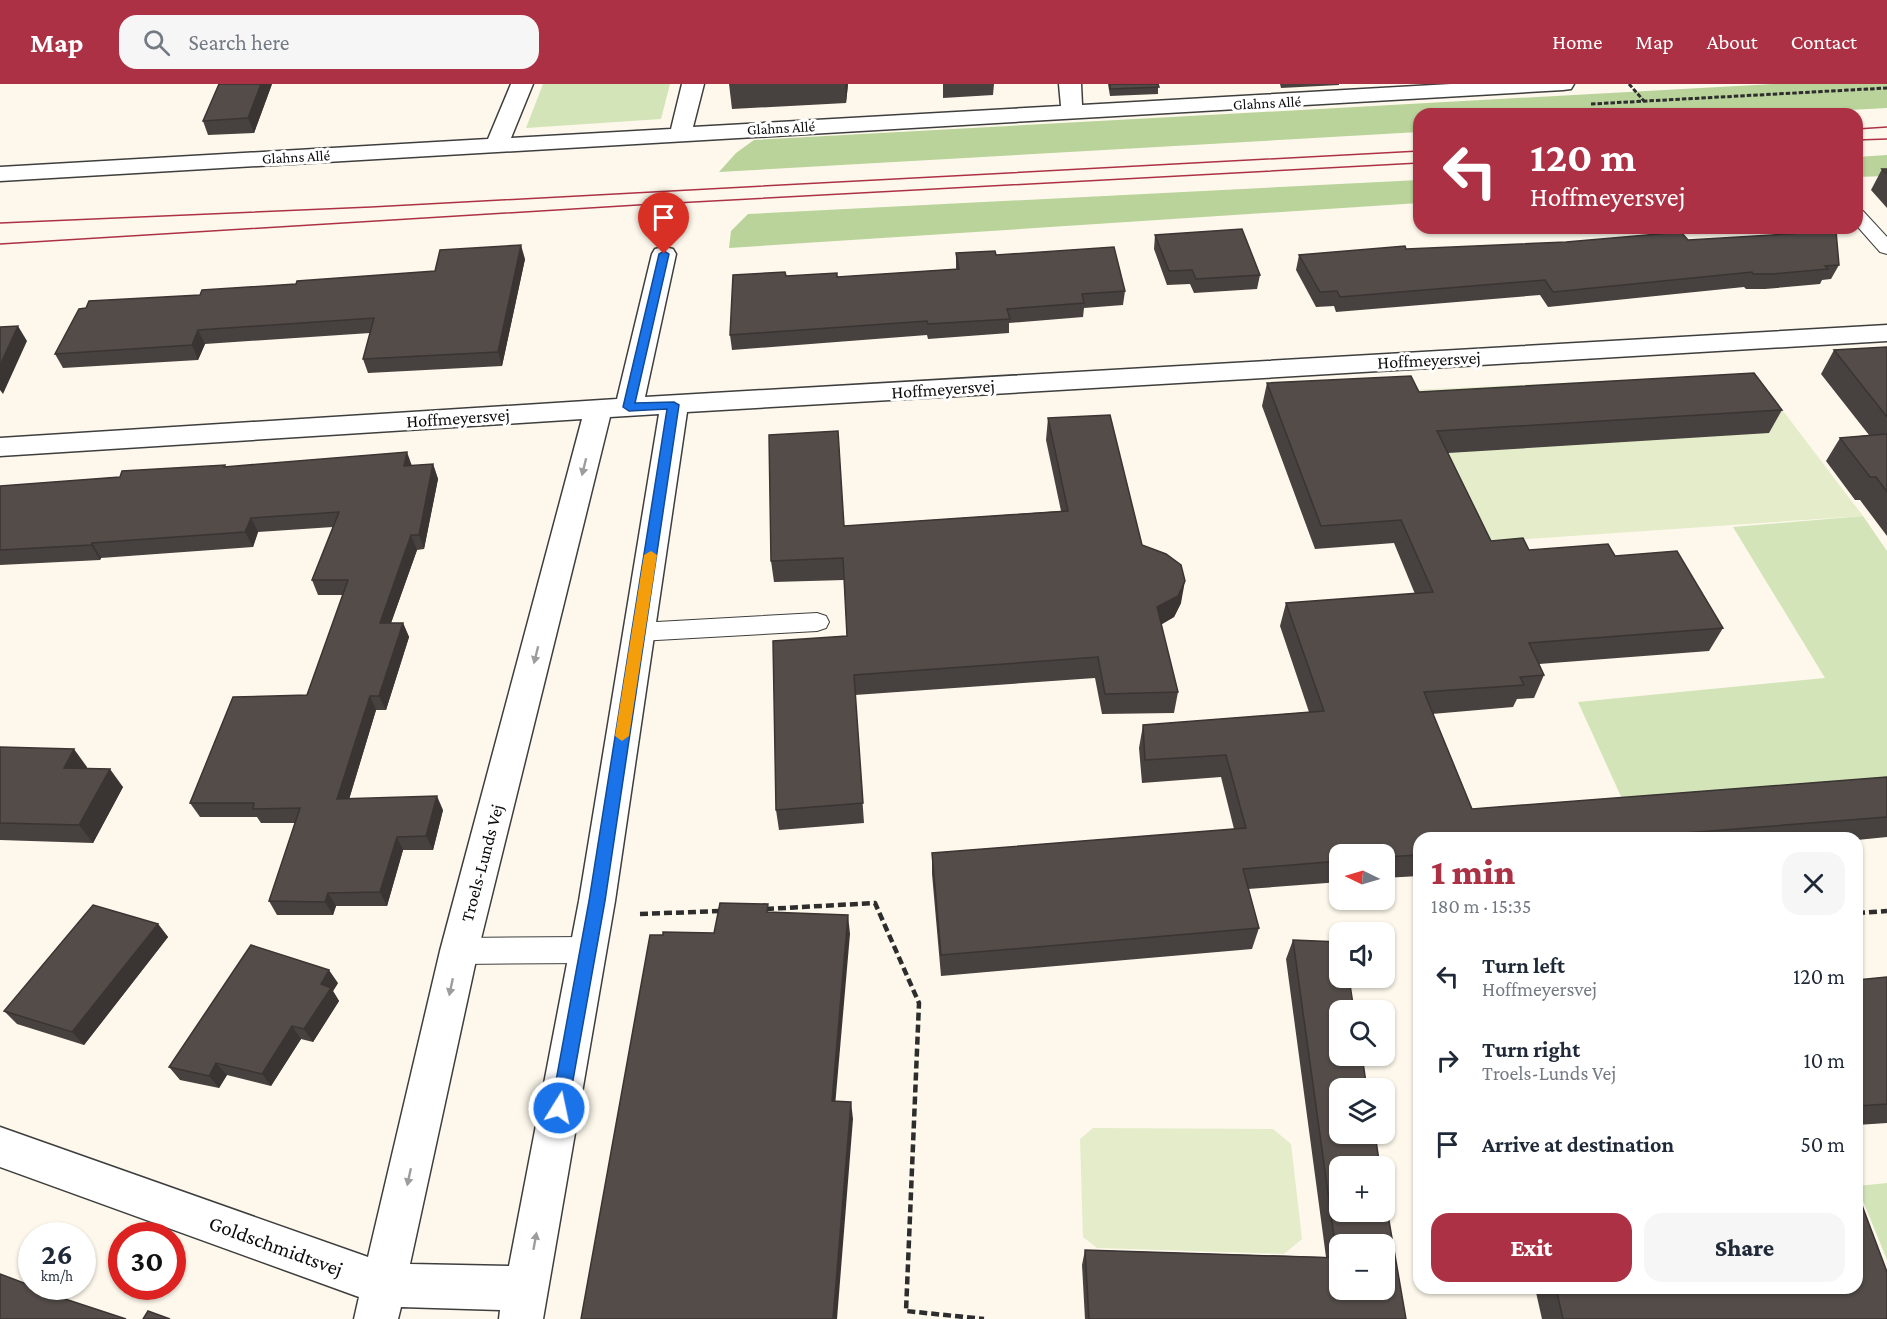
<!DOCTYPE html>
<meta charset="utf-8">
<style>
:root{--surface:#fff;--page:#f6f6f7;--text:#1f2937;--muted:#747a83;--accent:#ad3144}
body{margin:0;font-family:"Crimson Pro",serif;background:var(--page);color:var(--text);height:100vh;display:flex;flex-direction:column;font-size:22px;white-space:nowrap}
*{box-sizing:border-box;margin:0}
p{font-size:20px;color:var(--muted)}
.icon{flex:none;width:33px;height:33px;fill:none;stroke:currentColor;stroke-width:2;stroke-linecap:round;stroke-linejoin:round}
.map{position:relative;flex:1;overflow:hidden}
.panel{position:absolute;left:1413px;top:748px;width:450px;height:462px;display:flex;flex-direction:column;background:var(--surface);border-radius:18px;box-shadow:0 2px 4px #0004}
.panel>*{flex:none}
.hud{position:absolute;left:1413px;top:24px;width:450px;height:126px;border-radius:18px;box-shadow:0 2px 4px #0004;background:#ad3144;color:#fff;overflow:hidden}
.needle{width:39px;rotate:275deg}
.buttons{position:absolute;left:1329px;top:760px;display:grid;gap:12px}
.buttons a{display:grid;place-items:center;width:66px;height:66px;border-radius:12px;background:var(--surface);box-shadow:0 2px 4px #0004;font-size:30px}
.speed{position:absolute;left:18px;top:1138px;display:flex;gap:12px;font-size:30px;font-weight:700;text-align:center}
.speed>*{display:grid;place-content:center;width:78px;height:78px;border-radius:50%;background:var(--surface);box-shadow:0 2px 4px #0004;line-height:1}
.speed small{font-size:15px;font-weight:400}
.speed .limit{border:9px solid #d22;background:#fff;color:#111}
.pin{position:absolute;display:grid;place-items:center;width:51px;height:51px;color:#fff;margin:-62px -26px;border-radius:50% 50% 50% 0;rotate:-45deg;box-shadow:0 0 6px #0007}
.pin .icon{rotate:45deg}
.me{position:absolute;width:66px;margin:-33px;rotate:10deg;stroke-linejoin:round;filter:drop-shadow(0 0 4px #0008)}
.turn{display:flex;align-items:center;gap:21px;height:126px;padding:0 18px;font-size:27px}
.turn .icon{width:78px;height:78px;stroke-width:2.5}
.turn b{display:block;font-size:42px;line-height:51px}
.round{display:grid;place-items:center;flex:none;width:63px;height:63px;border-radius:18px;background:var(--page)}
.head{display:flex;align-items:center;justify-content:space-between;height:102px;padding:0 18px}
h1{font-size:36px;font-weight:800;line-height:45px;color:var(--accent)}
.cta{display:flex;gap:12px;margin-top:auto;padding:12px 18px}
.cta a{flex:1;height:69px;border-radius:18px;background:var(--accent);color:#fff;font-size:24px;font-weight:800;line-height:69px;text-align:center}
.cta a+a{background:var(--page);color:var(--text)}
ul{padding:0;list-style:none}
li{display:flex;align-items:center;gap:18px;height:84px;padding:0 18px}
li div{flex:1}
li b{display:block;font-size:22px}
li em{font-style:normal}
header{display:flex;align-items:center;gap:36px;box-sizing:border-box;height:84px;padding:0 30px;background:var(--accent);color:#fff}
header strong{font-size:28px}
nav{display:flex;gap:33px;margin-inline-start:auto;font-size:21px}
.search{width:420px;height:54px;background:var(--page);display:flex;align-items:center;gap:15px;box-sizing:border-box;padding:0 21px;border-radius:18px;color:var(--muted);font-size:22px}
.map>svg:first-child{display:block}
.green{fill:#d3e4b9}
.forest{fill:#b9d39a}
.pitch{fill:#e4ecca}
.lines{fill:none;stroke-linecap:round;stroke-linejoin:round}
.lane-casing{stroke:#3e3e3e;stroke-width:2}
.street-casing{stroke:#3e3e3e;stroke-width:3}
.path-far1{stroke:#2d2d2d;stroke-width:3;stroke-dasharray:4.5 2;stroke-linecap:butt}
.path{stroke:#2d2d2d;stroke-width:4.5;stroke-dasharray:8 4;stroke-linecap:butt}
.lane{fill:#fff;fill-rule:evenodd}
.street{fill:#fff;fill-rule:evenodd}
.tram{stroke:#ad3144;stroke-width:1.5}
.wall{fill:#47413f}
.shaded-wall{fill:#3a3533}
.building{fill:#534c49;stroke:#3a3533;stroke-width:1.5;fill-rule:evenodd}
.oneway{fill:#9d9d9d}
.route{fill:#1a73e8;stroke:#114b97;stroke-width:1.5}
.slow{fill:#f59e0b}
.labels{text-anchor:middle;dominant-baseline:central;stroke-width:6;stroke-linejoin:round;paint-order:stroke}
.far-street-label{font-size:15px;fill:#0b0b0b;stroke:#fff}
.street-label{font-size:18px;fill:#0b0b0b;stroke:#fff}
.near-street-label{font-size:21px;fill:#0b0b0b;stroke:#fff}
</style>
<header>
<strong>Map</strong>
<div class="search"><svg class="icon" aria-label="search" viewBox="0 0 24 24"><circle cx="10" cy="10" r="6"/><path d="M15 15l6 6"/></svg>Search here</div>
<nav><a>Home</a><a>Map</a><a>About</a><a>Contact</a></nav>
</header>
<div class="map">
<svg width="1887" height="1235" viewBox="0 0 1887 1235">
<rect width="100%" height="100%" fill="#fdf8eb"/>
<g class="green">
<polygon points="543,0 670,0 661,35 526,44"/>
<polygon points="1863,432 1887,467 1887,698 1624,719 1578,618 1825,594 1733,443"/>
<polygon points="1887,1099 1887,1176 1857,1102"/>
</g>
<g class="forest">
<polygon points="1773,0 1887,0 1887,24 1771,30 1419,30 1419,48 719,88 736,69 754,56"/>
<polygon points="1887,71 1887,92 1857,93 1857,73"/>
<polygon points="1419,96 1419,119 729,164 731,147 748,130"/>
</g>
<g class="pitch">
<polygon points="1755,290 1863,432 1485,458 1412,306"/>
<polygon points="1093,1044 1273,1045 1291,1060 1302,1155 1284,1170 1097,1164 1083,1153 1080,1055"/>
</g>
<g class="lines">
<defs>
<g id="lane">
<polygon points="1857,125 1863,127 1887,153 1887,170 1880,168 1857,142"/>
<polygon points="817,529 826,532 829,538 826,544 817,547 639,557 630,554 627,548 630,542 639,539"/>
<polygon points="588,853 598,857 603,866 598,875 588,879 459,880 449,876 444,867 449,858 459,854"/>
</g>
<g id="street">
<polygon points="511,0 533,0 511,54 671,45 682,0 704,0 693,43 1061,22 1059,0 1081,0 1082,21 1451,0 1574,0 1571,5 1563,6 0,97 0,83 488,55"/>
<path d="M664 163 673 165 676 170 645 313 1887 241V257L687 328 615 817 543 1235H499L500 1226 401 1223 398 1235H354L359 1213 0 1083V1043L368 1173 440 867 582 335 0 372V354L617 315 652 170 655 165ZM659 330 579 817 509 1182 410 1180 478 867 610 333Z"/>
</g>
</defs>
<use href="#lane" class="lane-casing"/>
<use href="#street" class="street-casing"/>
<g class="path-far1">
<polyline points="1629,0 1644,17"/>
<polyline points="1591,20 1887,4"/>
</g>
<g class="path">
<polyline points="766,825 875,819 919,919 906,1227 984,1235"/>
<polyline points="1857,829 1887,827"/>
<polyline points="640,830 722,827"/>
</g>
<use href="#lane" class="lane"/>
<use href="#street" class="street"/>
<g class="tram">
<polyline points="1857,45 1887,43"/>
<polyline points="1857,56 1887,55"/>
<polyline points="0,139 371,123 1419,67"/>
<polyline points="0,160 638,121 1419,79"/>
</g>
</g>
<g class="wall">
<polygon points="272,0 254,49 208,51 203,37"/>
<polygon points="729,0 848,0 846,19 732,25"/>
<polygon points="943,0 994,0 993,11 943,14"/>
<polygon points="1108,0 1158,0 1158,10 1110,12"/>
<polygon points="1280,0 1339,0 1339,1 1281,4"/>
<polygon points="1882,85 1887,85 1887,124 1871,106"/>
<polygon points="1155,151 1260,191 1257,205 1194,209 1190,200 1167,201 1154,165"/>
<polygon points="1688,156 1839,181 1831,195 1822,196 1820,200 1765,205 1746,205 1744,203 1548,223 1540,211 1336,228 1334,222 1316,223 1296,186 1299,171 1406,165"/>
<polygon points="956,169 996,171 1125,207 1123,221 1084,224 1083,233 1009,239 1009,249 928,255 927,251 732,266 730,251 786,192 837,193 956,185"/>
<polygon points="525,175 502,282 368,289 363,275 370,249 205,260 198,276 63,284 55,270 200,211 296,200 435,187"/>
<polygon points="1887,263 1887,452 1860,416 1855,416 1826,377 1840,354 1869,351 1821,290 1834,266"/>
<polygon points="1267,299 1419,308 1782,326 1769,349 1448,369 1491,457 1529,466 1615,472 1723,544 1709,567 1539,580 1544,591 1534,614 1517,615 1513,623 1432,630 1472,725 1887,693 1887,753 1857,756 1857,754 1419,754 1419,792 1384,794 1384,771 1340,771 1340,798 1248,805 1259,844 1252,865 941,892 932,790 932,769 1234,745 1221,693 1142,699 1139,664 1143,641 1309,628 1280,542 1286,519 1415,510 1394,459 1315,465 1262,322"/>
<polygon points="1048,334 1142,461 1181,519 1174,533 1161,540 1178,608 1174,629 1102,630 1095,594 855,611 864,739 779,746 776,726 847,552 844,496 774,498 771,477 844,442 1061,427 1046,356"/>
<polygon points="433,380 438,395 424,465 417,466 391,539 403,539 409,553 386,626 376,626 349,715 443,726 433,766 403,766 387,822 336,822 333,831 277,831 269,817 296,739 261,739 257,733 200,733 190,719 307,611 343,511 318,511 312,496 333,443 258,448 253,463 101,474 100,476 0,481 0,402 120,393 225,381 226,383 412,382"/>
<polygon points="0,663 87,683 87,684 123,703 93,759 0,756"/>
<polygon points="158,840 168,853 84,961 17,940 4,927"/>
<polygon points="1293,856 1406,1235 1085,1235 1082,1181 1085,1166 1326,1173 1286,875"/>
<polygon points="1887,893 1887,1039 1857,1041 1857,896"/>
<polygon points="338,899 333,907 339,917 313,958 301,955 271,1002 227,991 219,1004 180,996 169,983"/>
<polygon points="1535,1204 1857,1204 1887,1235 1542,1235"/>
</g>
<g class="shaded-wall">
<polygon points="261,0 272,0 254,49 248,34"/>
<polygon points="845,0 848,0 846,19"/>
<polygon points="521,161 525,175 502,282 498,268"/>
<polygon points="18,242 27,257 3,310 0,306 0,281"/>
<polygon points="198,246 205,260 198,276 192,261"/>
<polygon points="407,368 412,382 404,382"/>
<polygon points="433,380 438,395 424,465 419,451"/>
<polygon points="251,434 258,448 253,463 245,448"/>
<polygon points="411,451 417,466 386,553 380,539"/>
<polygon points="92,459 101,474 100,476 91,461"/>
<polygon points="1185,497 1181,519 1174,533 1154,545 1157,523"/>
<polygon points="403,539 409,553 386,626 379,612"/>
<polygon points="370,612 376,626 345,729 337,715"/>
<polygon points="74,665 87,683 78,702 64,684"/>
<polygon points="110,685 123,703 93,759 79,741"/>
<polygon points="437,712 443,726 433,766 426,752"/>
<polygon points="397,753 403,766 387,822 380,808"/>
<polygon points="328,809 336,822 333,831 325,818"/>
<polygon points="848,831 850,850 834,1034 832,1017"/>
<polygon points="158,840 168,853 84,961 72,948"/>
<polygon points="329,886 338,899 333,907 339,917 313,958 304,945 321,900"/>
<polygon points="292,942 301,955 271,1002 262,990"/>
<polygon points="216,979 227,991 219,1004 209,992"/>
<polygon points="851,1018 853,1035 837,1235 833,1235"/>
</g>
<g class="building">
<polygon points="219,0 261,0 248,34 203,37"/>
<polygon points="1110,0 1158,0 1159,3 1110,5"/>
<polygon points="1882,85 1887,85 1887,90"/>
<polygon points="1242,145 1260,191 1196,195 1192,186 1169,187 1155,151"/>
<polygon points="1836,147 1839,181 1825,182 1828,185 1773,190 1753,190 1752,188 1553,208 1545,196 1340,213 1337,207 1320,208 1299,171 1405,162 1406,165 1566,158 1681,148 1688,156"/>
<polygon points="521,161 498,268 363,275 374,234 198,246 192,261 55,270 79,225 86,224 89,217 200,211 202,206 296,200 297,197 435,187 440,166"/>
<polygon points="1114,163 1125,207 1082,210 1084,219 1007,225 1010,235 928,240 927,237 730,251 733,191 785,188 786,192 837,189 837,193 959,185 956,169 995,167 996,171"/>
<polygon points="18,242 0,281 0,243"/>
<polygon points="1887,263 1887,333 1834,266"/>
<polygon points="1754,289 1782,326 1437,347 1491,457 1523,454 1529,466 1608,460 1615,472 1677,467 1723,544 1529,559 1544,591 1520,593 1524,601 1424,608 1472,725 1887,693 1887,733 1621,754 1419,754 1419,771 1384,773 1384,771 1340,771 1340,777 1243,785 1259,844 941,871 932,769 1246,744 1226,671 1145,676 1143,641 1324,627 1286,519 1433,508 1401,436 1321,442 1267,299 1411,292 1419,308"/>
<polygon points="1110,331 1142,461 1166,470 1181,481 1185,497 1178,512 1157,523 1178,608 1105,610 1098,573 854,591 863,719 776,726 773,557 847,552 843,474 771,477 769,351 838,347 844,442 1068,427 1048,334"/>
<polygon points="1887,350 1887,408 1876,393 1870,393 1840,354"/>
<polygon points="407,368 404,382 433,380 419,451 411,451 380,539 403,539 379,612 370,612 337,715 437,712 426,752 397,753 380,808 328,809 325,818 269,817 300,724 253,725 254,719 190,719 233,613 307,611 348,496 312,496 339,428 251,434 245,448 92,459 91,461 0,466 0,402 120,393 122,387 225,381 224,383"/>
<polygon points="0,663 74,665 64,684 110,685 79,741 0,739"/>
<polygon points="720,819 768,820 767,828 848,831 832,1017 851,1018 833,1235 581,1235 650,851 663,851 663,848 714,849"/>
<polygon points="93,821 158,840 72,948 4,927"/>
<path d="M1293 856 1340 858V894H1349L1354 927H1340V972H1362L1367 1005H1340V1050H1375L1380 1083H1340V1128H1384V1108L1406 1235H1089L1085 1166 1337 1174ZM1340 1161H1384V1206H1340Z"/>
<polygon points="251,861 329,886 321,900 331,904 304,945 292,942 262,990 216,979 209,992 169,983"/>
<polygon points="1887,893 1887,1020 1857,1022 1857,896"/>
<polygon points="1857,1108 1887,1188 1887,1235 1563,1235 1556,1204 1857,1204"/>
<polygon points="0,1190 32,1202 32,1203 35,1203 62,1214 126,1235 0,1235"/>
<polygon points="148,1227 170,1235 143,1235"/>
</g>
<defs><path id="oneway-solid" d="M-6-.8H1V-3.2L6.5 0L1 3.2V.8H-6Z" transform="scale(1.5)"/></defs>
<g class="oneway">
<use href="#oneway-solid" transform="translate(584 383) rotate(104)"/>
<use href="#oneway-solid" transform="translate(536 571) rotate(104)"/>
<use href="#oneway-solid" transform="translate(451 903) rotate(102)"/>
<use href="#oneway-solid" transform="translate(409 1093) rotate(102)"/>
<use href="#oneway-solid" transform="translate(535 1157) rotate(-80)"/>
</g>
<polygon class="route" points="664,167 669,170 635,319 674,318 679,321 605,817 568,1024 565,1030 559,1032 553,1030 551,1024 589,817 667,325 629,327 623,323 659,170"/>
<polygon class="slow" points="651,467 657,471 629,652 622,657 615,652 644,471"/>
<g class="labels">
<g class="far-street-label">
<text transform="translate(1267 19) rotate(-3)">Glahns Allé</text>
<text transform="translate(781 44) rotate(-3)">Glahns Allé</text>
<text transform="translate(296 73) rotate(-3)">Glahns Allé</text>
</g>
<g class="street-label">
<text transform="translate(1429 276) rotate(-3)">Hoffmeyersvej</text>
<text transform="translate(943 305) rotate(-4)">Hoffmeyersvej</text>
<text transform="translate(458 334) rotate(-4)">Hoffmeyersvej</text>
<text transform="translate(482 779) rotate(-75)">Troels-Lunds Vej</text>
</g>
<g class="near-street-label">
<text transform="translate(276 1162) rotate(20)">Goldschmidtsvej</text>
</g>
</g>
</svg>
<div class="buttons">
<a><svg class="needle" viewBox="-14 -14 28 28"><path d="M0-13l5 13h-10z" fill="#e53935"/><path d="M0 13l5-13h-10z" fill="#747a83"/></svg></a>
<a><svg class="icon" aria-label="sound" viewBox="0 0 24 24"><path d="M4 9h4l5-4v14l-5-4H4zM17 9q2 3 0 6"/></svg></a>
<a><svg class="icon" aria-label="search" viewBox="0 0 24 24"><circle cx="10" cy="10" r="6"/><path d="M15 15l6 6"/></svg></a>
<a><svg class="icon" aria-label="layers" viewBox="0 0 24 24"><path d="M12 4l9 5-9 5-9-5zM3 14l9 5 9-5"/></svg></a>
<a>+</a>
<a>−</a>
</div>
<div class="speed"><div>26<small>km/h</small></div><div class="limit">30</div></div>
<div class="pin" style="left:664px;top:170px;background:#d93025"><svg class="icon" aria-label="arrive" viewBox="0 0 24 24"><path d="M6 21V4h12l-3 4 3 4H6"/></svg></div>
<svg class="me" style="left:559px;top:1024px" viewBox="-20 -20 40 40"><circle r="17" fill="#1a73e8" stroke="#fff" stroke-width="3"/><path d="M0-11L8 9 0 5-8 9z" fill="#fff"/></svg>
<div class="hud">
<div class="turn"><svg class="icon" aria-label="left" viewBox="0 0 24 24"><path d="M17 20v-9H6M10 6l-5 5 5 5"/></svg><div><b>120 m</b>Hoffmeyersvej</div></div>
</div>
<section class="panel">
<div class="head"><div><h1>1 min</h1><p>180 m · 15:35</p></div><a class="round"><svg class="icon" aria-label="close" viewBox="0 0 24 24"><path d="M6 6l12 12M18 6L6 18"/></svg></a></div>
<ul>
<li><svg class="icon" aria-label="left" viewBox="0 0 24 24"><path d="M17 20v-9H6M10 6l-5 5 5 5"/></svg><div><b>Turn left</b><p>Hoffmeyersvej</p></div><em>120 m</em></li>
<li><svg class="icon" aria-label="right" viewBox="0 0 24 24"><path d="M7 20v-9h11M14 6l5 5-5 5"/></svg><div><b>Turn right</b><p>Troels-Lunds Vej</p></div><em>10 m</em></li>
<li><svg class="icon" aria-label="arrive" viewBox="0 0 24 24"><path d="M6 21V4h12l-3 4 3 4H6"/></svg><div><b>Arrive at destination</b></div><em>50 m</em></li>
</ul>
<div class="cta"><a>Exit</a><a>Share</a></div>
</section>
</div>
